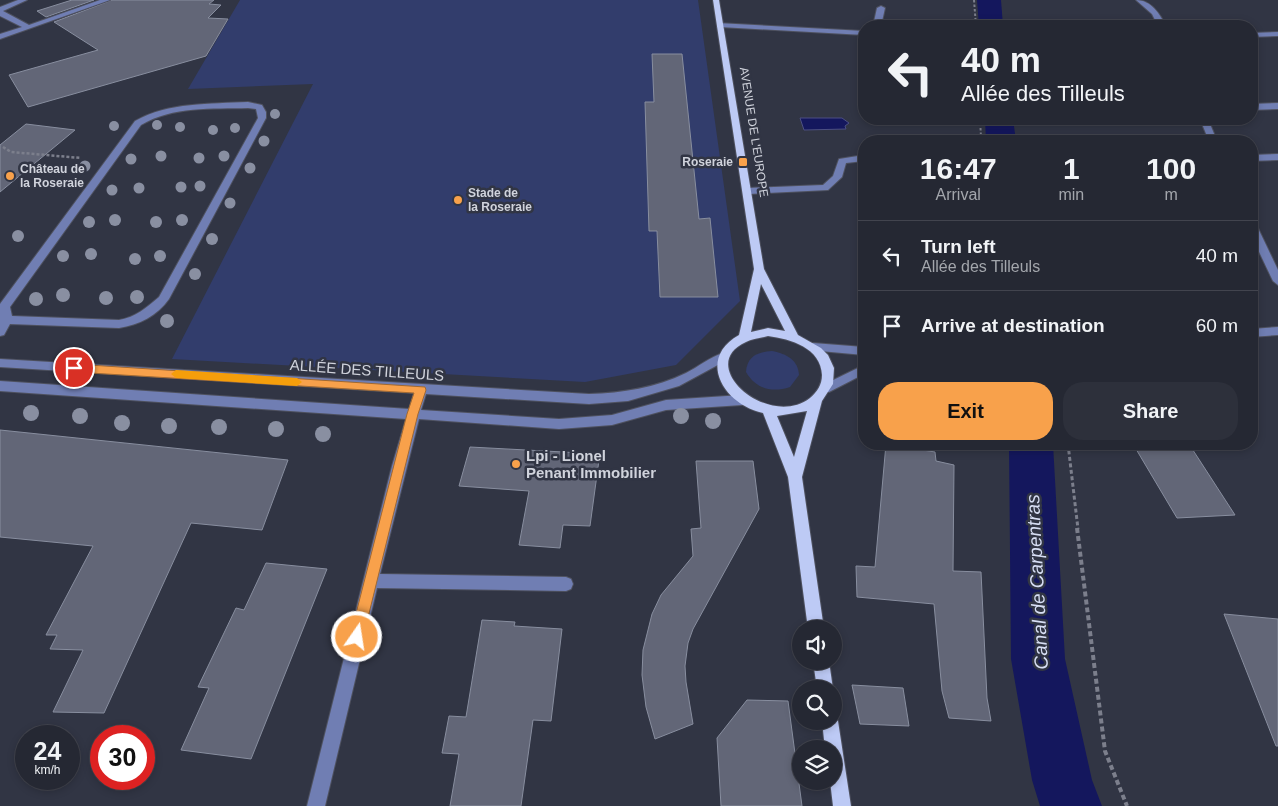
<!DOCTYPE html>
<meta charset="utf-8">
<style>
:root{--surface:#252833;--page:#2d303b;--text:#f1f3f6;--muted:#a3a6ac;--line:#42444e;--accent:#f8a14b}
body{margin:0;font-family:Helvetica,sans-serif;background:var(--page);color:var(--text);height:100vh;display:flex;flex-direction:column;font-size:19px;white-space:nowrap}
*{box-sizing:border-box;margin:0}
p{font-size:16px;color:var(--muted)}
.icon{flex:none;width:28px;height:28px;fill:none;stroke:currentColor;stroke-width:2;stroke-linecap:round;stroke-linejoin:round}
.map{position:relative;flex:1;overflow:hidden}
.drawer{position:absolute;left:858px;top:135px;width:400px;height:315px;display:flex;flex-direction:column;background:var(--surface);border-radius:20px;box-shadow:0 2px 8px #0003,0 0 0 1px var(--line)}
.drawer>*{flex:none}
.guide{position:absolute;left:858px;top:20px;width:400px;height:105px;border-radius:20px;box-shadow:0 2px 8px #0003,0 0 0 1px var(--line);background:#252833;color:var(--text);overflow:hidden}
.controls{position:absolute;left:792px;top:620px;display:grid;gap:10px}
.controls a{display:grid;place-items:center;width:50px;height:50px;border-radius:50%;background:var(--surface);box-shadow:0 2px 8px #0003,0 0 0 1px var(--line);font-size:25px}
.speed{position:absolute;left:15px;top:725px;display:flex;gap:10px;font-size:25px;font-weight:700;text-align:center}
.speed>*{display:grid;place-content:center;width:65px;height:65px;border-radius:50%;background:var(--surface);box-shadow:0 2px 8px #0003,0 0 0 1px var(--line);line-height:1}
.speed small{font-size:12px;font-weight:400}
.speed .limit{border:8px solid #d22;background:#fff;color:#111}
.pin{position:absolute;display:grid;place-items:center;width:42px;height:42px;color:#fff;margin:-21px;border:2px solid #fff;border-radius:50%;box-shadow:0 1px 5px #0007}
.me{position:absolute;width:55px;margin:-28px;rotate:13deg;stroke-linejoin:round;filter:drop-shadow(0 0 4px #0008)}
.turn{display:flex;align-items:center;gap:18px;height:105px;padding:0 20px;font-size:22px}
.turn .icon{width:65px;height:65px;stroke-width:2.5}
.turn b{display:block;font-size:35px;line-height:42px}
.eta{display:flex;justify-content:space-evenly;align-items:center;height:85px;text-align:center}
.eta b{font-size:30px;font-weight:700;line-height:35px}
.primary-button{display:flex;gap:10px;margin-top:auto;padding:10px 20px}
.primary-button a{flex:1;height:58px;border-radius:20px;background:var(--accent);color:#111;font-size:20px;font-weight:700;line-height:58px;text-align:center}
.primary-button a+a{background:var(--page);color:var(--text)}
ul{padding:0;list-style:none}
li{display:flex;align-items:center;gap:15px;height:70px;padding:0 20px;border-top:1px solid var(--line)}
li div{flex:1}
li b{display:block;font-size:19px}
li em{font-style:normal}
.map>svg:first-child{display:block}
.green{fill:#323d6c}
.water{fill:#14175d;stroke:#4c4f83}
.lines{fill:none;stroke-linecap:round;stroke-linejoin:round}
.canal{fill:#14175d;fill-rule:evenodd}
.building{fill:#626677;stroke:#888e9f}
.minor-casing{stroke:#4e515f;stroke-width:2}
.major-casing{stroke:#4e515f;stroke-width:2}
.path-far3{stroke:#7c7f8c;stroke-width:2;stroke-dasharray:2.5 2;stroke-linecap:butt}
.path-far2{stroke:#7c7f8c;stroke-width:2.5;stroke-dasharray:3 2;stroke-linecap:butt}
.path-far1{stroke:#7c7f8c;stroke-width:3;stroke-dasharray:4 2.5;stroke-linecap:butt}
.path{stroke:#7c7f8c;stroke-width:4;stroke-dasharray:5 3;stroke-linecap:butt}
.minor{fill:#707eb3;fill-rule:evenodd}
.major{fill:#bdcaf5;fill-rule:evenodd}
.tree{fill:#898fa1}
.route{fill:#f8a14b;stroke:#a16931}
.slow{fill:#f59e0b}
.poi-dot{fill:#f8a14b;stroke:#313544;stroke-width:2}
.labels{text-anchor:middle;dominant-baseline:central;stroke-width:5;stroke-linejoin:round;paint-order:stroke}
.far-street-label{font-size:12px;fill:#d0d3dc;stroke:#313544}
.far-poi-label{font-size:12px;font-weight:bold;fill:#d0d3dc;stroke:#313544;text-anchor:start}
.street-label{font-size:15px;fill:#d0d3dc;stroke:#313544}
.poi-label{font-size:15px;font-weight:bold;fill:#d0d3dc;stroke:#313544;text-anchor:start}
.near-water-label{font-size:19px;font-style:italic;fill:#d7def4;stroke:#313544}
</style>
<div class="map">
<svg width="1278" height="806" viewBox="0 0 1278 806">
<rect width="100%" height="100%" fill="#313544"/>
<g class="green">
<polygon points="240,0 698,0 740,301 676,365 585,382 172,359 313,84 188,89"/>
<path d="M772 351C787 354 798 360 799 375L790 387C772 393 756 389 746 372 747 356 758 352 772 351Z"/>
</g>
<polygon class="water" points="800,118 842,118 849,123 845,126 846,129 804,130"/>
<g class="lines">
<g class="canal">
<polygon points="977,0 1001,0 1003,26 979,26"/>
<polygon points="985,119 1013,119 1016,141 986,141"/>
<polygon points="1009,444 1053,444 1065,659 1092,780 1102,806 1040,806 1032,780 1011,659"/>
</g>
</g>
<g class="building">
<polygon points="72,0 94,0 46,17 37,11"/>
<polygon points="112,0 214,0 209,4 221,5 208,18 228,19 206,56 28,107 9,75 98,50 54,22"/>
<polygon points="652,54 682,54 699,219 710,218 718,297 660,297 657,231 649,231 645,102 654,102"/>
<polygon points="26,124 75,130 0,192 0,145"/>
<polygon points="0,430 288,460 262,530 191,523 104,713 53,712 83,650 50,649 57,635 46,635 93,546 0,537"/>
<polygon points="886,444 935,452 936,461 954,465 953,571 981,572 987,698 991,721 949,718 942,691 934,604 857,597 856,566 875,567"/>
<polygon points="1133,444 1189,444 1235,515 1177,518"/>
<polygon points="470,447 582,453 581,458 599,460 590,526 563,525 560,548 519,545 529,491 459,486"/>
<polygon points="696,461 753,461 759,509 693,629 688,643 685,666 686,682 693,724 655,739 646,707 642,675 643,650 652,614 661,595 693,556 691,529 701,528"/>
<polygon points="266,563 327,569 251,759 181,750 209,688 198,687 236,608 244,610"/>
<polygon points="1224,614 1278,619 1278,746 1276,746"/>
<polygon points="482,620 515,622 514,626 562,629 551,721 533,720 521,806 450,806 459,754 442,753 449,716 466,717"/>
<polygon points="852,685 903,688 909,726 860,724"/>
<polygon points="747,700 788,701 802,806 721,806 717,738"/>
</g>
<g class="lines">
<defs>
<g id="minor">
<polygon points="18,0 27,0 3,11 29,25 100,0 110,0 0,39 0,34 22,27 0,16 0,7"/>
<path d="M1136 0C1151 0 1160 14 1166 26H1158L1152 14Z"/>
<polygon points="881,6 885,8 881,26 873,26 877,8"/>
<polygon points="717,23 864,31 864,35 720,27 717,27"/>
<polygon points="1278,32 1278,36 1251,37 1251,33"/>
<path d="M248 102 262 105 266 112V118L169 299C157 316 139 325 119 328L10 324 4 335 0 336V304L135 121C169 102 210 104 248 102ZM248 108 256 109 258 118 159 297C146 308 136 317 119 320L12 316 10 307 141 125C173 106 212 109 248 108Z"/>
<polygon points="1278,103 1278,109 1251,110 1251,104"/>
<polygon points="1200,119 1208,119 1217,141 1209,141"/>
<polygon points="1278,154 1278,160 1251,161 1251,155"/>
<polygon points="864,155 864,161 846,163 842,177 828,190 748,194 743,191 748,188 823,185 833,176 839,159"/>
<polygon points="1251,221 1256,224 1278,270 1278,285 1273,281 1251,235"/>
<polygon points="1278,327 1278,335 1251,337 1251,329"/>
<polygon points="813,343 864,347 864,355 809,350 807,347 809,344"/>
<path d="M723 353 727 354 729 357 727 360 679 386 628 401 589 404 426 394 421 410 559 419 612 415 666 400 742 395 746 397 748 400 746 403 742 405 666 410 612 425 559 429 419 419 380 574 566 577 571 579 573 584 571 589 566 591 377 588 325 806H307L392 466 406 419 0 391V381L409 409 414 393 0 367V359L589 394C623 393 655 388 686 373 698 367 710 357 723 353Z"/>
<polygon points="864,365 864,374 829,392 821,392 819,389 821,386"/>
</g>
<g id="major">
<path d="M713 0H719L764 269 798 335 821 348 828 355 834 368 833 384 822 401 802 477 824 629H808L788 477 763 413C724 405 696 359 739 335L754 269ZM761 284 785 331 768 328 751 332ZM768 336C791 339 821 348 822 375 822 385 817 392 810 398 768 430 694 365 746 342 752 339 761 338 768 336ZM807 411 794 457 777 416Z"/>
<polygon points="813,661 829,661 833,689 817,689"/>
<polygon points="834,714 838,721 851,806 833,806 830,781 834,781 834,749 825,749 822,721 834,721"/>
</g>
</defs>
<use href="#minor" class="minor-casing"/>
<use href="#major" class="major-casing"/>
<g class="path-far3">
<polyline points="974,0 976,26"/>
<polyline points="980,119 981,137"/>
</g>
<g class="path-far2">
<polyline points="981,136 981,141"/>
<polyline points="3,147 11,152 81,158"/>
</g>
<polyline class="path-far1" points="1068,444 1078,529"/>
<polyline class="path" points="1077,528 1105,751 1127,806"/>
<use href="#minor" class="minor"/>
<use href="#major" class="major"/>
</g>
<g class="tree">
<circle cx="275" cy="114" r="5"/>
<circle cx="157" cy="125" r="5"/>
<circle cx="114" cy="126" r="5"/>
<circle cx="180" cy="127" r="5"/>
<circle cx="235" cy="128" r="5"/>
<circle cx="213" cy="130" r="5"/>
<circle cx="264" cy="141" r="5.5"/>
<circle cx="161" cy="156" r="5.5"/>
<circle cx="224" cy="156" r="5.5"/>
<circle cx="199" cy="158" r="5.5"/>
<circle cx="131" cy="159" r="5.5"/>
<circle cx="85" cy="166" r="5.5"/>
<circle cx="250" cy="168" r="5.5"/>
<circle cx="200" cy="186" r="5.5"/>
<circle cx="181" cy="187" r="5.5"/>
<circle cx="139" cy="188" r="5.5"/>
<circle cx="112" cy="190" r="5.5"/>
<circle cx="230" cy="203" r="5.5"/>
<circle cx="115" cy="220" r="6"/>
<circle cx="182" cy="220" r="6"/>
<circle cx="89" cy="222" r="6"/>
<circle cx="156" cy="222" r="6"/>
<circle cx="18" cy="236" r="6"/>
<circle cx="212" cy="239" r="6"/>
<circle cx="91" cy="254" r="6"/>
<circle cx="63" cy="256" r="6"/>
<circle cx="160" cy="256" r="6"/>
<circle cx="135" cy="259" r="6"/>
<circle cx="195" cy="274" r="6"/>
<circle cx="63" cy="295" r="7"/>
<circle cx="137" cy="297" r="7"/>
<circle cx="106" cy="298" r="7"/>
<circle cx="36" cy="299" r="7"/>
<circle cx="167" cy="321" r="7"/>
<circle cx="31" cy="413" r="8"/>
<circle cx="80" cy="416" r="8"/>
<circle cx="681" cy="416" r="8"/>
<circle cx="713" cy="421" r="8"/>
<circle cx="122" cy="423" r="8"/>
<circle cx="169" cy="426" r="8"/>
<circle cx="219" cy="427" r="8"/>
<circle cx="276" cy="429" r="8"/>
<circle cx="323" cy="434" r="8"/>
</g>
<polygon class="route" points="74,364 425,387 426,390 418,414 362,642 357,644 352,642 350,637 407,414 414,393 74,372 69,368"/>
<polygon class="slow" points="176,370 297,378 302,382 297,386 176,378 171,374"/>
<g class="poi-dot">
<rect x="738" y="157" width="10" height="10" rx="2.5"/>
<circle cx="10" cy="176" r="5"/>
<circle cx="458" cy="200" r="5"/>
<circle cx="516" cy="464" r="5"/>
</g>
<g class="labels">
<g class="far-street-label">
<text transform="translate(754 132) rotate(81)">AVENUE DE L'EUROPE</text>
</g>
<g class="far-poi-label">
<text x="733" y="162" text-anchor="end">Roseraie</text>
<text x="20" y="169">Château de<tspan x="20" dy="14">la Roseraie</tspan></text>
<text x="468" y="193">Stade de<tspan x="468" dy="14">la Roseraie</tspan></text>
</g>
<g class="street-label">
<text transform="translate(367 370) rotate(4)">ALLÉE DES TILLEULS</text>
</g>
<g class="poi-label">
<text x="526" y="455">Lpi - Lionel<tspan x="526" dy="17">Penant Immobilier</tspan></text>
</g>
<g class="near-water-label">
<text transform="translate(1037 582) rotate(-93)">Canal de Carpentras</text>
</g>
</g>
</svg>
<div class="controls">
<a><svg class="icon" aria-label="sound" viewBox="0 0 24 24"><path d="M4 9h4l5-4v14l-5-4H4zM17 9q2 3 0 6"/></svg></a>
<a><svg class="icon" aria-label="search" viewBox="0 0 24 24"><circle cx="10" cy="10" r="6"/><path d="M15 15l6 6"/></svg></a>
<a><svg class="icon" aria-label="layers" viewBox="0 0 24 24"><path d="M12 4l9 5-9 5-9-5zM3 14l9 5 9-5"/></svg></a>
</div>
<div class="speed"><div>24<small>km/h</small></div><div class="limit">30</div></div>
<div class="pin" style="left:74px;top:368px;background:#d93025"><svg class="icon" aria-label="arrive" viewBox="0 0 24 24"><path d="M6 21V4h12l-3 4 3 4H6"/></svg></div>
<svg class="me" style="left:357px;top:637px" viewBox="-20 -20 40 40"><circle r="17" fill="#f8a14b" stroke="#fff" stroke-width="3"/><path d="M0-11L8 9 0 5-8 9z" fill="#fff"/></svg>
<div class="guide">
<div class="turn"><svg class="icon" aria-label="left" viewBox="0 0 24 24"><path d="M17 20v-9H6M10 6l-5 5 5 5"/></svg><div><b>40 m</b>Allée des Tilleuls</div></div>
</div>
<section class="drawer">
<div class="eta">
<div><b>16:47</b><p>Arrival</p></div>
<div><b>1</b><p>min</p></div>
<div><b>100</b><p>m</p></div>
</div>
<ul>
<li><svg class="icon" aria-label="left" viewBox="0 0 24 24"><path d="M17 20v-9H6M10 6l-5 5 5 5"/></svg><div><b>Turn left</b><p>Allée des Tilleuls</p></div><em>40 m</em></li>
<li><svg class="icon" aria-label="arrive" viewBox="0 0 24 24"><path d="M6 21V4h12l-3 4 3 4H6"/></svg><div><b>Arrive at destination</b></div><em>60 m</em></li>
</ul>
<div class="primary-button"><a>Exit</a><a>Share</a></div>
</section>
</div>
